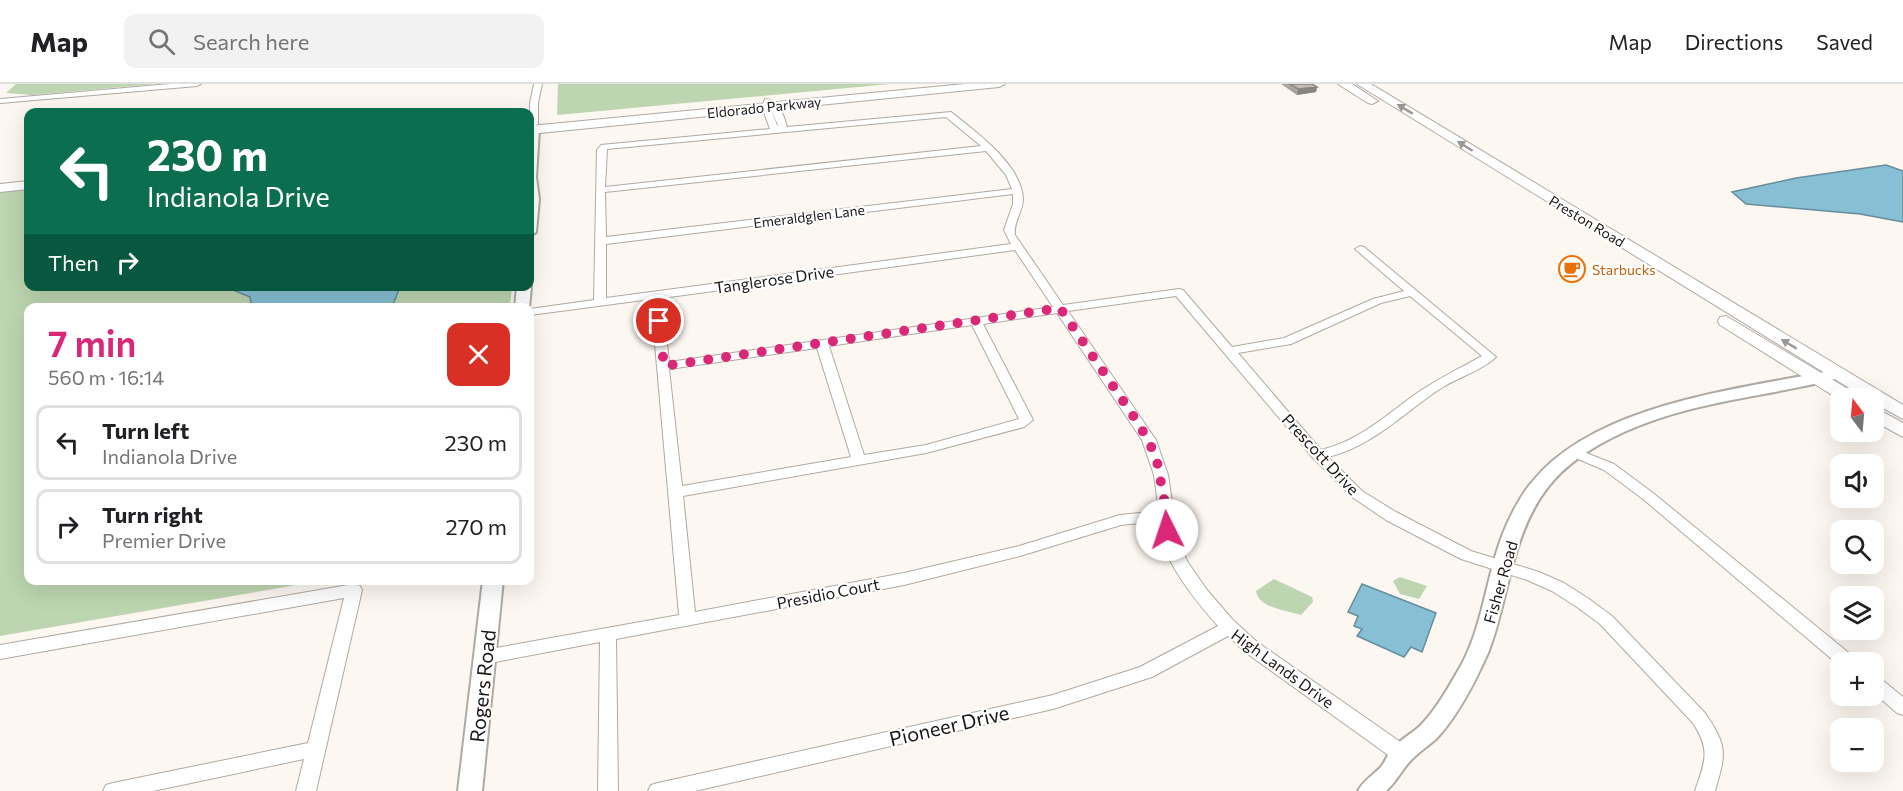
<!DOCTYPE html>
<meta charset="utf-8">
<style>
:root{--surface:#fff;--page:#f2f2f2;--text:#202124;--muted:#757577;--line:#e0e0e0;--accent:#db2777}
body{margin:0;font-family:Commissioner,sans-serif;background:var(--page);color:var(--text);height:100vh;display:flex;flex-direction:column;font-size:22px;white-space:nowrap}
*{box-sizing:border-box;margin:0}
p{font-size:20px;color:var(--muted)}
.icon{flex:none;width:33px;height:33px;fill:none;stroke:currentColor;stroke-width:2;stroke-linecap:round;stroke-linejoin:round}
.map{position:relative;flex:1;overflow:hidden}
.side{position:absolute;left:24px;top:219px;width:510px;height:282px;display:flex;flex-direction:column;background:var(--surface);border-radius:12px;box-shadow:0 6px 24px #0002}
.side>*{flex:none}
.hud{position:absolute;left:24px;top:24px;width:510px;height:183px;border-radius:12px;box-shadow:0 6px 24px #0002;background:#0b6e4f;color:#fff;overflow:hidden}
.needle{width:39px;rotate:344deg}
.fabs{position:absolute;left:1830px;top:304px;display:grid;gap:12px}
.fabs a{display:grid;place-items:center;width:54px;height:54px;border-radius:12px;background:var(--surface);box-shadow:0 6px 24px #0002;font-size:30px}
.pin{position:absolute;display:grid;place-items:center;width:51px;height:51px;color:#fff;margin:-26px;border:3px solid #fff;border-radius:50%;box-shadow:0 2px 6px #0007}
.me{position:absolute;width:66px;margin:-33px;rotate:356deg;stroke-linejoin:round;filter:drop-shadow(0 0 4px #0008)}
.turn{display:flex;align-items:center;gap:21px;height:126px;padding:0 24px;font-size:27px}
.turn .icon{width:78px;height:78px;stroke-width:2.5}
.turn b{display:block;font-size:42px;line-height:51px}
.then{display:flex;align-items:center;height:57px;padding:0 24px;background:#0003;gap:12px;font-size:22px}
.round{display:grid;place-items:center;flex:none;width:63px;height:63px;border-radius:12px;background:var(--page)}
.summary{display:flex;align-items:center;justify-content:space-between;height:102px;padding:0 24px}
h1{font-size:36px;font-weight:600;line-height:45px;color:var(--accent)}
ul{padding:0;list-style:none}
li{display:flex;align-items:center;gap:18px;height:75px;margin:0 12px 9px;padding:0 12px;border:3px solid var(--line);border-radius:12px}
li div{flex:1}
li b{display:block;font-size:22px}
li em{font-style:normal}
header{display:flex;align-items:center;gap:36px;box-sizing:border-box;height:84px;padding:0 30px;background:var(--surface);border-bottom:2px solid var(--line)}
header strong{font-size:28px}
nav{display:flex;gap:33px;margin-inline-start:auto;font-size:21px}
.search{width:420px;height:54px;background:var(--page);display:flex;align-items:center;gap:15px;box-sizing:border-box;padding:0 21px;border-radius:12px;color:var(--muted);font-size:22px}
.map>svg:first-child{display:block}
.green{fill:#bdd5b0}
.water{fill:#87bfd4;stroke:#668d9b;stroke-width:1.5}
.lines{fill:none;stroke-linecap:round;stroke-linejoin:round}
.minor-casing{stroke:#afa9a3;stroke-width:2}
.tertiary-casing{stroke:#afa9a3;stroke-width:4}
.primary-casing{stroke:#afa9a3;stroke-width:2}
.minor{fill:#fff;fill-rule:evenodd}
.tertiary{fill:#fff;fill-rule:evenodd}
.primary{fill:#fff;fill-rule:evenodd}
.wall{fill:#a7a39d}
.shaded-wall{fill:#88847f}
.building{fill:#c2bdb6;stroke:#88847f;stroke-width:1.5}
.oneway{fill:#989796}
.route{stroke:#db2777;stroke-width:10;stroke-dasharray:0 18}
.labels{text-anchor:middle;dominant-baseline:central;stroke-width:4.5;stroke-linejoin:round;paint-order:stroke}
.far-street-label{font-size:14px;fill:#191715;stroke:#fff}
.far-food-label{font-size:14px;fill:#c56008;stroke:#fff;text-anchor:start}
.street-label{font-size:16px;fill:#191715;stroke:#fff}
.near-street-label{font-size:20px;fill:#191715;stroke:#fff}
</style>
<header>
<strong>Map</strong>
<div class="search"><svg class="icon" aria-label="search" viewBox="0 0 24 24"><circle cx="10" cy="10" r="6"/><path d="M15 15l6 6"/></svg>Search here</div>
<nav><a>Map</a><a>Directions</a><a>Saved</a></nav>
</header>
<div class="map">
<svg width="1903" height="707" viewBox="0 0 1903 707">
<rect width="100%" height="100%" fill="#fdf7f1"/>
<g class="green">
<polygon points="16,0 155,0 32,11 6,9"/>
<polygon points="558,0 890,0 557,31"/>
<polygon points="28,105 28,202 512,203 510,224 28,224 28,496 320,497 0,552 0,108"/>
<polygon points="1400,493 1427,502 1419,515 1400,510 1393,497"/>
<path d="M1274 495 1312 513 1313 518 1301 531C1288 527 1258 524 1256 507Z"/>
</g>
<g class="water">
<polygon points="1886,81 1903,87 1903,138 1860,130 1746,120 1732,108 1796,94"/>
<polygon points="400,203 392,223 252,224 250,213 226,203"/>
<polygon points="1362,500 1436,529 1422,568 1411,563 1404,573 1357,552 1362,545 1354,542 1358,532 1348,528"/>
</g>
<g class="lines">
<defs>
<g id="minor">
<polygon points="170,0 201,0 197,2 0,19 0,15"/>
<polygon points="534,0 542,0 538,19 538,40 534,43 530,40 530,19"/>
<path d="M765 15C779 15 784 32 787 43L951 28C976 48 1022 81 1023 115 1023 128 1013 138 1015 151L1063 221 1179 205 1183 206 1232 263 1284 254 1373 215 1404 207 1355 165 1360 162 1364 163 1496 273C1483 286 1459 293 1443 303 1405 327 1374 362 1328 373L1362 407 1396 428 1471 467 1539 488 1564 499 1589 515 1612 532 1705 629C1728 663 1726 669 1715 707H1695C1705 677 1711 667 1693 639L1600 540 1577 523 1552 507 1527 496 1461 475 1386 436 1352 413 1313 374 1176 212 1068 227 1156 356 1168 391 1174 431 1175 447 1187 477 1207 506 1232 535 1257 558 1409 664 1411 670 1409 676 1402 678 1395 676 1245 568 1228 552 1152 593 1053 625 695 707H648L651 701 658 699 1053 611 1140 583 1218 542C1195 516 1159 473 1159 437L1121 441 1020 472 904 501 616 555 618 707H598L600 558 485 580 479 578 476 573 479 568 485 566 679 531 651 215 530 231V225L594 216 597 66 601 61 770 45 762 23ZM770 23 778 41 777 42V41ZM946 33 981 62 605 103 607 65ZM986 67 1006 91 1012 105 606 153 605 108ZM1013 110V120L1004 146 1011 160 606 214V160ZM1015 166 1053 223 669 278 662 214ZM1410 212 1482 272C1460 284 1438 295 1417 309 1386 331 1359 357 1321 366L1238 269 1291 260 1381 219ZM1057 229 1142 356 1154 391 1159 427 1120 431 1019 462 904 489 695 528 683 412 926 369 1024 343 1033 336 983 240ZM972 241 1019 335 926 361 864 371 829 262ZM817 264 851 373 682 402 669 285Z"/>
<polygon points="1576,365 1614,380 1653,409 1855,574 1858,579 1840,579 1840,582 1643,415 1604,386 1571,372 1569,369"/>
<polygon points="354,500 360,502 362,506 316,707 296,707 304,675 153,707 103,707 106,701 113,699 308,659 344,514 0,575 0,561"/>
<polygon points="1874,592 1880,594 1903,613 1903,631 1897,629 1874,609"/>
</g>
<g id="tertiary">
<polygon points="534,43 539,46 536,93 539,115 536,148 530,152 530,45"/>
<polygon points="530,200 531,202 529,224 515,224 517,202 530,202"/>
<path d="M1830 287 1835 289 1838 292 1835 295C1765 313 1691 317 1624 348 1554 380 1528 417 1510 491 1503 517 1498 544 1488 569 1475 598 1458 632 1436 655 1428 662 1419 668 1412 675 1402 685 1397 697 1386 707H1358C1363 697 1372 692 1380 684 1385 679 1387 671 1392 665 1400 656 1411 650 1420 642 1437 625 1451 599 1463 578 1485 535 1487 484 1507 440 1514 425 1522 409 1533 397 1596 320 1738 305 1830 287Z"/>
<polygon points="483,496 503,496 482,707 458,707"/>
</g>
<g id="primary">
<polygon points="965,0 1005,0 999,3 530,50 530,42"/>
<polygon points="1338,0 1352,0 1378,17 1372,20 1368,19"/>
<polygon points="1357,0 1371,0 1903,321 1903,335 1874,319 1874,315 1867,315"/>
<polygon points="28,97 28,105 0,108 0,100"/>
<polygon points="1726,232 1858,311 1860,315 1840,316 1720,241 1718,237 1720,233"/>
<polygon points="1874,323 1903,339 1903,353 1874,337"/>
</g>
</defs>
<use href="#minor" class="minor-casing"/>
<use href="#tertiary" class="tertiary-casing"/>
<use href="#primary" class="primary-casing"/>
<use href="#minor" class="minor"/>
<use href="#tertiary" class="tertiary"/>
<use href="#primary" class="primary"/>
</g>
<polygon class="wall" points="1281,0 1312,0 1317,3 1316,8 1297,11"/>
<polygon class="shaded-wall" points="1317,3 1316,8 1297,11 1298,5"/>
<polygon class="building" points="1290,0 1312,0 1317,3 1298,5"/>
<defs><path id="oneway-solid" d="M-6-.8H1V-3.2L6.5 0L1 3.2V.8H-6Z" transform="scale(1.5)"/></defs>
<g class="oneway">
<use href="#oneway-solid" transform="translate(1405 25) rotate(-149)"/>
<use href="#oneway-solid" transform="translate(1465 62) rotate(-148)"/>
<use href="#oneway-solid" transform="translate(1789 260) rotate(-149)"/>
</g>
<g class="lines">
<polyline class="route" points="659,237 664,282 1060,224 1140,342 1156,372 1167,431 1167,446"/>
</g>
<defs>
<symbol id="cafe-ring" viewBox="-11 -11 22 22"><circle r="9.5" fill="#fff" stroke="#e8710a" stroke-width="1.5"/><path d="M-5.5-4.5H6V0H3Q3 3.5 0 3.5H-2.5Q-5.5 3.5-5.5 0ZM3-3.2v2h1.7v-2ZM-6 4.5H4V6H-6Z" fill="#e8710a"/></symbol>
</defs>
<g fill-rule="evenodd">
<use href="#cafe-ring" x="1557" y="170" width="30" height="30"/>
</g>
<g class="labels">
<g class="far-street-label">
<text transform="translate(764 23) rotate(-6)">Eldorado Parkway</text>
<text transform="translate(809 132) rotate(-7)">Emeraldglen Lane</text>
<text transform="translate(1587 137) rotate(31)">Preston Road</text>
</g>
<g class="far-food-label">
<text x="1592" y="185">Starbucks</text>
</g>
<g class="street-label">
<text transform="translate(774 195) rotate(-8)">Tanglerose Drive</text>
<text transform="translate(1321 370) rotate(47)">Prescott Drive</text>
<text transform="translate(1500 498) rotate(-74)">Fisher Road</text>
<text transform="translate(828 509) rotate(-11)">Presidio Court</text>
<text transform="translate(1283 584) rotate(36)">High Lands Drive</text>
</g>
<g class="near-street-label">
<text transform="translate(482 602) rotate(-84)">Rogers Road</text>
<text transform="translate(949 641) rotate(-13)">Pioneer Drive</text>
</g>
</g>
</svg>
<div class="fabs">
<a><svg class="needle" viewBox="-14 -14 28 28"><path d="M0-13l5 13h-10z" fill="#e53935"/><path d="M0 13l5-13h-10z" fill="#757577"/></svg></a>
<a><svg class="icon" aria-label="sound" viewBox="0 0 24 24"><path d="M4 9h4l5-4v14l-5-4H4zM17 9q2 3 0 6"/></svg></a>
<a><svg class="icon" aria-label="search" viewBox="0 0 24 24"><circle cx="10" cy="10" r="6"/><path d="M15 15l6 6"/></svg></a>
<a><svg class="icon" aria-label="layers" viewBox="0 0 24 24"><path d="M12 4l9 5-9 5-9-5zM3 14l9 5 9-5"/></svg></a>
<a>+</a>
<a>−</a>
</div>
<div class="pin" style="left:659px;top:237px;background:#d93025"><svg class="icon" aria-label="arrive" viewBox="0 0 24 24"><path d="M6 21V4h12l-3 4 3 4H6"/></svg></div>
<svg class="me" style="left:1167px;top:446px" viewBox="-20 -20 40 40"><circle r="19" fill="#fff"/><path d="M0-13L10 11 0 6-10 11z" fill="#db2777"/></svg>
<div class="hud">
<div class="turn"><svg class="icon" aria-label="left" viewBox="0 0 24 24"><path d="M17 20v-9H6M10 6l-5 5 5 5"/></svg><div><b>230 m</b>Indianola Drive</div></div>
<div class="then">Then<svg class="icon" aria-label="right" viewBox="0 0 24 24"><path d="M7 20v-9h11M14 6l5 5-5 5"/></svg></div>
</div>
<section class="side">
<div class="summary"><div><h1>7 min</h1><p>560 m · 16:14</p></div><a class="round" style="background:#d93025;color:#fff"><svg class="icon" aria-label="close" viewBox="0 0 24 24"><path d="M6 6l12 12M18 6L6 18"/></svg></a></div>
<ul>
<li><svg class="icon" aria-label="left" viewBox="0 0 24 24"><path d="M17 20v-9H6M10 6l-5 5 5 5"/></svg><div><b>Turn left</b><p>Indianola Drive</p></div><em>230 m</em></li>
<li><svg class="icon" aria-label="right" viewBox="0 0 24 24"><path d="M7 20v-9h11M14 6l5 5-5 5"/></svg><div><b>Turn right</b><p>Premier Drive</p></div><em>270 m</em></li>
</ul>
</section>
</div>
